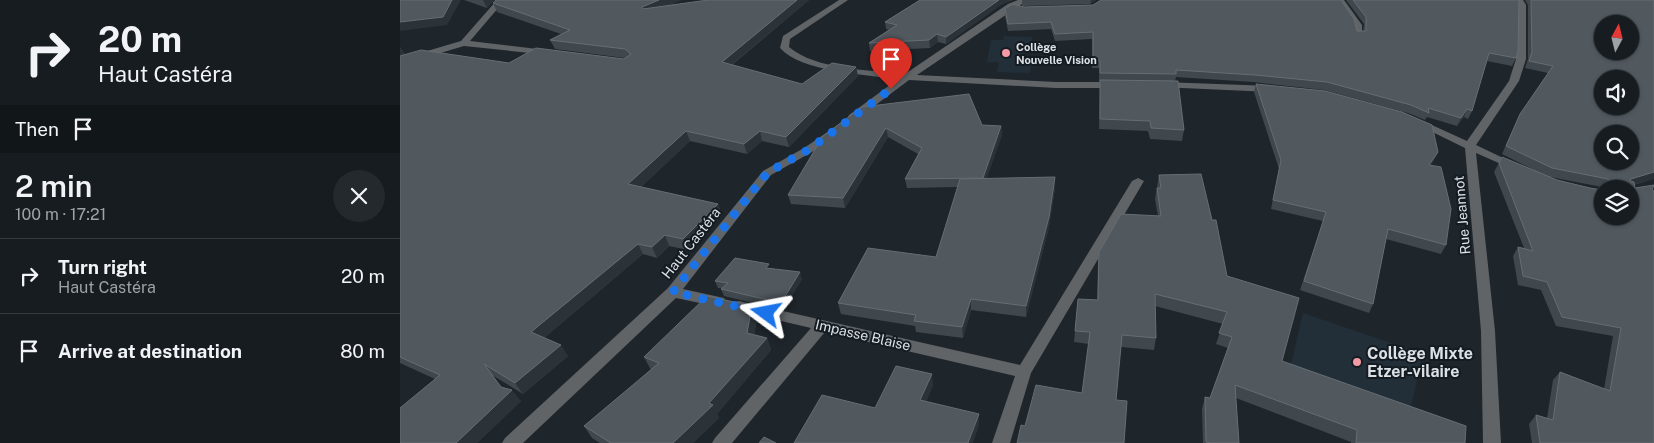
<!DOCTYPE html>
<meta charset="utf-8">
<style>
:root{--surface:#161c20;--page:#23292d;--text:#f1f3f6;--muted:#9ea1a5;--line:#353a3e}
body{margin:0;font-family:"Public Sans",sans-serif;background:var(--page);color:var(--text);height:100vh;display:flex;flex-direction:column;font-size:19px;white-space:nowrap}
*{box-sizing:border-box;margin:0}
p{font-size:16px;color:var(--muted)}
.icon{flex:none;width:28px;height:28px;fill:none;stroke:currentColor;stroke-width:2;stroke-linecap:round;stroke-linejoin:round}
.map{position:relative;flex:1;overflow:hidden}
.details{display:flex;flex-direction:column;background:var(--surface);width:400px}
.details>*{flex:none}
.banner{background:#161c20;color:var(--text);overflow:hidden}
.needle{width:32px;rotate:7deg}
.tools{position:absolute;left:1194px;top:15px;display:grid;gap:10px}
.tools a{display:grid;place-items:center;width:45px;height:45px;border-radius:50%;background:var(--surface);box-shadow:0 1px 4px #0004,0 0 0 1px var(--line);font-size:25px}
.pin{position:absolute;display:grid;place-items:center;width:42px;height:42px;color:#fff;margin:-51px -21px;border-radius:50% 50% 50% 0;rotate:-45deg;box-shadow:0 0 5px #0007}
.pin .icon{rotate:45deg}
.me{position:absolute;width:55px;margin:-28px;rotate:283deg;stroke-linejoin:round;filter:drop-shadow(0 0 4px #0008)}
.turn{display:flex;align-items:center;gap:18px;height:105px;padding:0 15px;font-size:22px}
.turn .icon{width:65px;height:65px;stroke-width:2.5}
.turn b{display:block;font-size:35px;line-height:42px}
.then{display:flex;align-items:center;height:48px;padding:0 15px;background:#0003;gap:10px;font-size:19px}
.round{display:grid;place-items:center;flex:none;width:52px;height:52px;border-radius:26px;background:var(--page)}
.overview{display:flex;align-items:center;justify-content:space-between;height:85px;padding:0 15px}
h1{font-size:30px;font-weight:600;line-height:38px}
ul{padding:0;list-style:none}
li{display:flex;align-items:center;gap:15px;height:75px;padding:0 15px;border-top:1px solid var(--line)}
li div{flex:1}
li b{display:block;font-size:19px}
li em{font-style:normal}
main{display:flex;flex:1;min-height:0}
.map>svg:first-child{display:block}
.built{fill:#222f39}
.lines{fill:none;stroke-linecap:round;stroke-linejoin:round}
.street{fill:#606467;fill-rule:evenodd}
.wall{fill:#40484d;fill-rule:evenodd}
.shaded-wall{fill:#2b3339}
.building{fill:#51585e;stroke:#666e73;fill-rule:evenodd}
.route{stroke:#1a73e8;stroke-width:9;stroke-dasharray:0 16.2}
.poi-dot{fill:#f49aa6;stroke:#141b21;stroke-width:2}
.labels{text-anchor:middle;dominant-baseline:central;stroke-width:4;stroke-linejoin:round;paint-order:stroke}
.far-poi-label{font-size:11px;font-weight:bold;fill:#dce1e5;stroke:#141b21;text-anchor:start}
.street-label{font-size:14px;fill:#dce1e5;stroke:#141b21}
.near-poi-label{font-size:16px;font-weight:bold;fill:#dce1e5;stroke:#141b21;text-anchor:start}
</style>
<main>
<section class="details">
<div class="banner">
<div class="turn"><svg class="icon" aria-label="right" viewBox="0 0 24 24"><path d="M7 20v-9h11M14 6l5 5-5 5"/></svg><div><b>20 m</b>Haut Castéra</div></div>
<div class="then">Then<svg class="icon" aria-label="arrive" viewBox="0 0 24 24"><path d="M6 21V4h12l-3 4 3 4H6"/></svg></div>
</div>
<div class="overview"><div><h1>2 min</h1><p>100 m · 17:21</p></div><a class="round"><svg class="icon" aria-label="close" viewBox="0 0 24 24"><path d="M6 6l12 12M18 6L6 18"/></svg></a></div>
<ul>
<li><svg class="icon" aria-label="right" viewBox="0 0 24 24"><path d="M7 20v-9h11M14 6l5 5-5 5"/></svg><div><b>Turn right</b><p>Haut Castéra</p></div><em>20 m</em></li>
<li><svg class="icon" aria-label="arrive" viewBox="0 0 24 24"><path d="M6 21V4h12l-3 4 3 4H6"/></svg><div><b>Arrive at destination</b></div><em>80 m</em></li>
</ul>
</section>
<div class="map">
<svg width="1254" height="443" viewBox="0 0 1254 443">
<rect width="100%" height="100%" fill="#1e252b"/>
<g class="built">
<polygon points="604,36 632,37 631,47 624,47 623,59 632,60 630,73 597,72 599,62 587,62 591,40 603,40"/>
<polygon points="903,313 1023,354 1010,411 890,369"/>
</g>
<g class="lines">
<g class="street">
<polygon points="97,0 105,0 70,41 146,50 149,51 149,55 64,46 0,65 0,59 61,41"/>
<path d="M439 0H448L390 39 389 47C416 70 470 70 505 74L608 4 618 0H628L517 75 656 82H716L721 85 716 88H656L509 80 457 119H449L448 117 449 115 498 79C467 75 401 72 380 48L383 36Z"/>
<polygon points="936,0 944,0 962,25 962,37 956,37 954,25"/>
<polygon points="1115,0 1123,0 1126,5 1126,59 1119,81 1076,145 1120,166 1114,169 1110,168 1076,153 1095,331 1101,443 1083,443 1081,331 1065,148 1014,123 1015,121 1023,121 1067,141 1109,81 1116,59 1118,5"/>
<polygon points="763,82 871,86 876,89 871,92 760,87 758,85"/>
<polygon points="432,129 436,130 437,132 436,134 412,152 371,175 283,289 324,298 326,302 324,306 319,307 276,298 123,443 102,443 105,438 268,288 363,171 404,148"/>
<polygon points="738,178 744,181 631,373 610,443 592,443 615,376 425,332 332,443 312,443 315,438 411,328 334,310 332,306 334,302 339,301 620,365 732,181"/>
</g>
</g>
<g class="wall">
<polygon points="64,0 94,0 87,8"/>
<polygon points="96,0 281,0 269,5 409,0 332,65 402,84 456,67 458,76 389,147 362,141 347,154 290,141 241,187 318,204 322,215 288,250 269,246 257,258 243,254 144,338 168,356 123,394 92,375 101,387 121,401 77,443 0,443 35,379 0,363 0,47 5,55 109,63 224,59 225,58 155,49 150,40 161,34 97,12 93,3"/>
<polygon points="520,0 613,0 602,4 546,44 538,42 530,48 470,51 469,43 489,30 486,29 485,22"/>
<polygon points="622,0 696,0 690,4 624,6 622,6"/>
<polygon points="946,0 1119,0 1116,58 1112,66 1087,61 1072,111 1068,119 1064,117 1057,126 1027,117 1025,120 1008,113 924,90 853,82 776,77 775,81 784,130 782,141 750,139 748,131 699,129 700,81 699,81 699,68 692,68 692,39 655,41 651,29 608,31 605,16 605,9 624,7 693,5 957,31 963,31 964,24"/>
<path d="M1125 0H1254V178L1253 179 1234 185 1235 188 1252 190 1254 443H1132L1129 424 1136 415 1147 418 1153 380 1160 372 1204 389 1213 336 1156 326 1141 290 1118 285 1113 256 1118 247 1124 248 1094 172 1102 157 1136 171 1102 154 1120 114 1148 73 1125 68 1128 59V5ZM1150 177 1202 187V189H1230L1202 216Z"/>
<polygon points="856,84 1038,152 1031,165 1046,245 1041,254 986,239 973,304 969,313 900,290 923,221 871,209 879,169 854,92"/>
<polygon points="462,107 582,125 601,126 602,135 586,179 655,188 649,227 626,317 571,310 563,338 516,332 515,326 441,314 438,303 536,257 558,187 507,188 505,179 518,154 488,137 445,208 391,204 388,195"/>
<polygon points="759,175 827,276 882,361 1065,443 951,443 951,442 836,398 839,443 803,443 802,409 805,397 810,398 828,348 816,344 823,324 755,306 756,338 754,350 721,347 716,400 625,426 682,393 689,344 674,342 678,299 697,300 698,263 699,252 758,216 755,199"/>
<polygon points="370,268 402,279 383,310 324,296 321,289 323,288 318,288 315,281"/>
<polygon points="352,306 357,319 354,335 367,338 371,350 317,414 319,418 293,443 200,443 192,438 184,426 251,370 244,357"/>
</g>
<g class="shaded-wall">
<polygon points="52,0 61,0 47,25 0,31 0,22"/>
<polygon points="83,0 94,0 87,8"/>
<polygon points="259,0 281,0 245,16 242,7"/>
<polygon points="397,0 409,0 324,71 322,62"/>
<polygon points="599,0 613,0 602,4 546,44 546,37"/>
<polygon points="691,0 696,0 690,4"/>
<polygon points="537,34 538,42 530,48 529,40"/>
<polygon points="0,47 5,56 0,57"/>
<polygon points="456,67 458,76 389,147 386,137"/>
<polygon points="1067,109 1064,117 1057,126 1061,118"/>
<polygon points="601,126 602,135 584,187 583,178"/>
<polygon points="486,128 488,137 445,208 443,198"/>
<polygon points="286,131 290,141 233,195 228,184"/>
<polygon points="360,131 362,141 347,154 344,144"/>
<polygon points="1038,152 1034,161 1025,174 1029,165"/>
<polygon points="1254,172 1254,178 1253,179 1225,187 1231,179"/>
<polygon points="655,177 655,188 649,227 626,317 626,306"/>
<polygon points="318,204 322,215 288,250 283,239"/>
<polygon points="265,235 269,246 257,258 252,247"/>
<polygon points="238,244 243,254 138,343 131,332"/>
<polygon points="400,272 402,279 383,310 381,303"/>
<polygon points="571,299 571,310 563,338 562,327"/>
<polygon points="352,306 357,319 352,346 347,333"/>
<polygon points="367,338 371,350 317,414 319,418 293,443 273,443"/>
<polygon points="161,345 168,356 123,394 115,383"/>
<polygon points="532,374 533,386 522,412 520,400"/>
<polygon points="112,390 121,401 77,443 56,443"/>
<polygon points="579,414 579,426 573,443 568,443"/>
</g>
<g class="building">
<polygon points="0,0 52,0 43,17 0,22"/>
<polygon points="96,0 259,0 242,7 243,9 308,0 397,0 322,62 402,84 432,63 456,67 386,137 360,131 344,144 286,131 228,184 318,204 283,239 265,235 252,247 238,244 131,332 161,345 115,383 84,364 101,387 112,390 56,443 0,443 0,408 40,375 0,357 0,56 21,50 109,63 136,48 224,59 231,54 225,49 150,40 170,30 93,3"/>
<polygon points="520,0 599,0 546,37 537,34 529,40 469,43 497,25 485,22"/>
<polygon points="701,0 941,0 954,19 957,31 966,31 966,17 953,0 1119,0 1118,51 1116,58 1089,53 1072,111 1067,109 1061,118 1028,108 1029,113 1011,105 927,82 855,75 776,70 776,74 700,73 700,61 693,60 693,32 655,34 651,22 608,24 605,9 612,4 624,7 693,5"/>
<path d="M1131 0H1254V172L1231 179 1230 181 1234 182 1235 188 1254 185 1252 190 1254 191V443H1140L1136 415 1153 420 1160 372 1210 391 1221 328 1162 317 1147 282 1123 276 1118 247 1133 251 1099 163 1102 157 1157 180 1190 188 1202 190V216H1230V189H1209L1208 179 1152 168 1106 146 1120 114 1153 66 1129 61 1132 52ZM1202 24H1230V51H1202ZM1202 79H1230V106H1202ZM1202 134H1230V161H1202Z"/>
<polygon points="700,80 778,81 784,130 751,128 750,121 700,119"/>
<polygon points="856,84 925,91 1002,112 1032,125 1038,152 1029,165 1041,167 1051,209 1046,245 988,229 973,304 904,281 926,212 873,200 881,160"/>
<polygon points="569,94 582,125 601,126 583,178 505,179 522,148 486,128 443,198 388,195 423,136 462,107"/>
<polygon points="801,174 812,220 816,220 827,276 899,298 882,361 1066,426 1065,443 956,443 957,430 835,385 839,443 811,443 806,442 805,397 810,398 832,337 819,333 827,312 755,294 756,338 722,335 716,400 727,401 724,443 617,443 621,425 625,426 636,385 682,393 690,332 675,331 678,299 698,300 699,252 721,214 761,216 757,188 761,188 759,175"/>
<polygon points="655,177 649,217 626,306 571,299 562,327 514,321 516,315 438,303 468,248 536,257 560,179"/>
<polygon points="335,258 369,264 366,268 400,272 381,303 321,289 328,283 315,281"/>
<polygon points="307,296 352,306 347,333 367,338 309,403 313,405 273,443 211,443 184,426 259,363 244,357"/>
<polygon points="496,366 532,374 520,400 579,414 568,443 394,443 422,395 475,408"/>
<polygon points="364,437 376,443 359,443"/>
</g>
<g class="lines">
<polyline class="route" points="366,313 273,292 367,173 408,150 491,89"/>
</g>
<g class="poi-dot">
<circle cx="606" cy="53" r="5"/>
<circle cx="957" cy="362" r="5"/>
</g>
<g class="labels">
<g class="far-poi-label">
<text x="616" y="47">Collège<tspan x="616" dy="13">Nouvelle Vision</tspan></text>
</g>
<g class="street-label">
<text transform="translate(1062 215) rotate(-95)">Rue Jeannot</text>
<text transform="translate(291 243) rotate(-52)">Haut Castéra</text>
<text transform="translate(463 335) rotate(13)">Impasse Blaise</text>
</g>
<g class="near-poi-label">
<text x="967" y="353">Collège Mixte<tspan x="967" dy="18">Etzer-vilaire</tspan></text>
</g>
</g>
</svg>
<div class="tools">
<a><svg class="needle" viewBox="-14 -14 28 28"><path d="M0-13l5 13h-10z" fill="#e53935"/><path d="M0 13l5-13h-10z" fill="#9ea1a5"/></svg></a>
<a><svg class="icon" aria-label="sound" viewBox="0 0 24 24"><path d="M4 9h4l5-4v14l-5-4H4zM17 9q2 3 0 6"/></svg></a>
<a><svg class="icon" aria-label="search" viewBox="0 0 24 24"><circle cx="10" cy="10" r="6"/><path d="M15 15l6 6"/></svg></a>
<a><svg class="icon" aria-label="layers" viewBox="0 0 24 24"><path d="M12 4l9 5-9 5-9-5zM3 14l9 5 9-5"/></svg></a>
</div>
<div class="pin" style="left:491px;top:89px;background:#d93025"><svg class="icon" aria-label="arrive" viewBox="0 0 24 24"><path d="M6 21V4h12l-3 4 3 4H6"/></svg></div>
<svg class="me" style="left:366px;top:313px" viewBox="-20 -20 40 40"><path d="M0-17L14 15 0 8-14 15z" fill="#1a73e8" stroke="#fff" stroke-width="4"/></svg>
</div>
</main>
